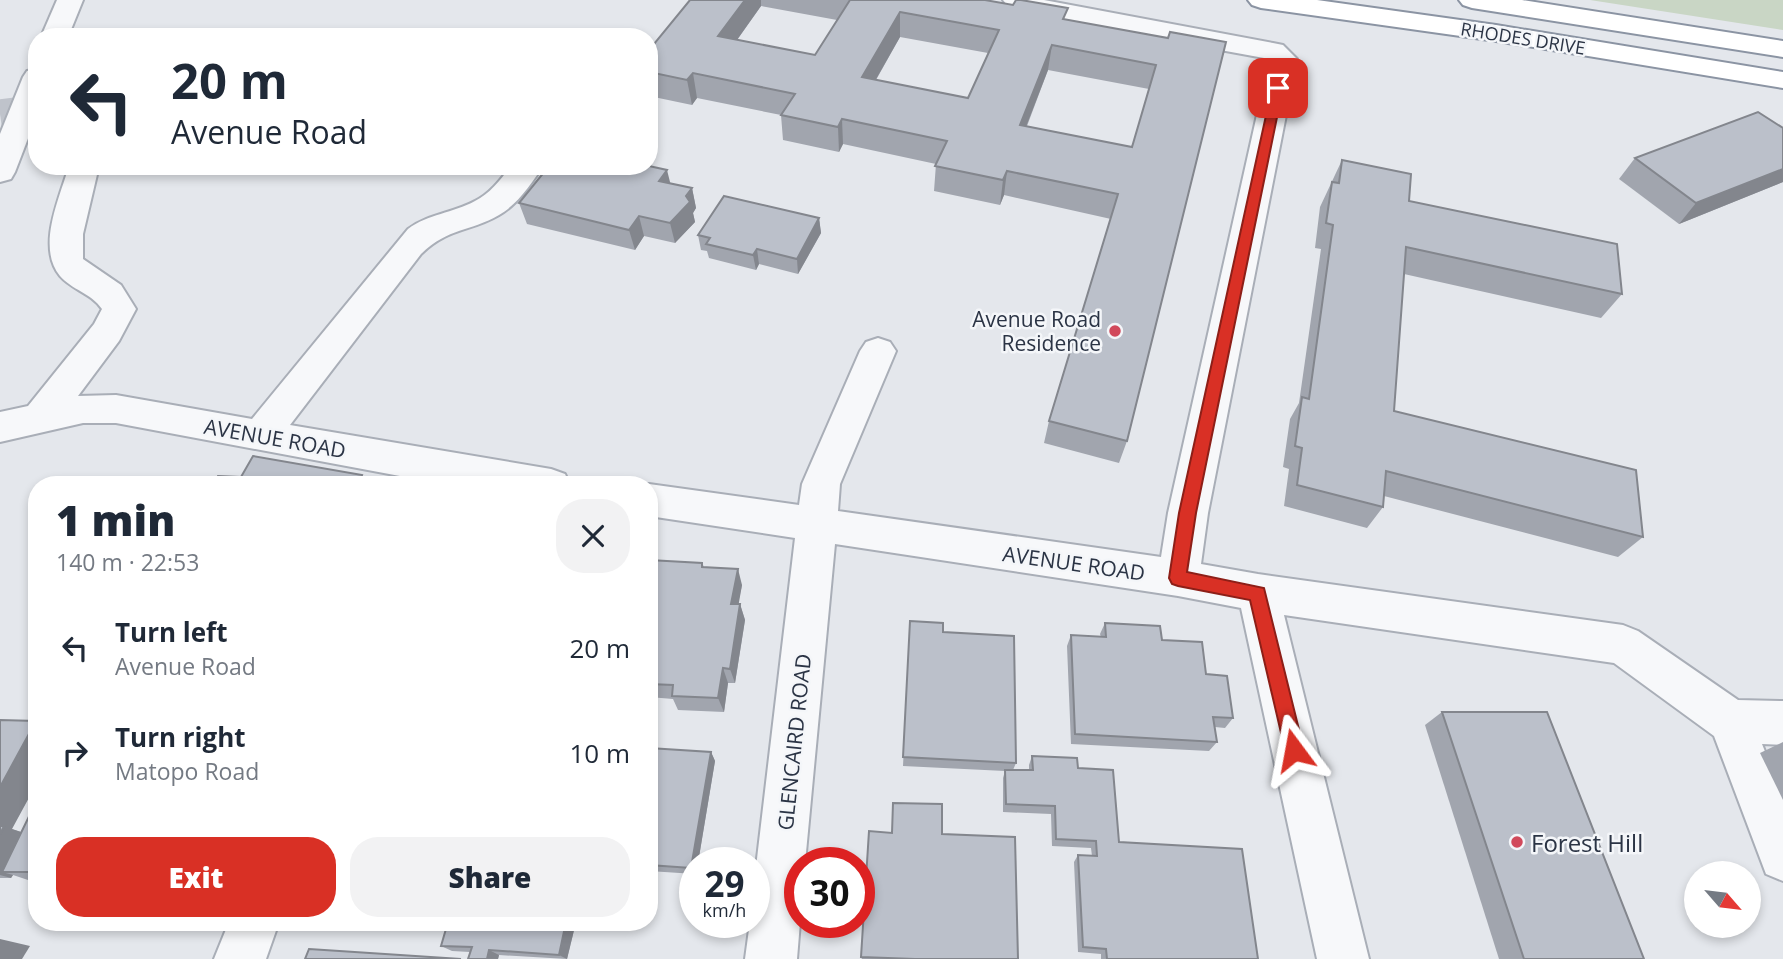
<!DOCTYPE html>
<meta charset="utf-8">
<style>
:root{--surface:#fff;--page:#f2f2f3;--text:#1f2937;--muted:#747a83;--accent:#d93025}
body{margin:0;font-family:"Open Sans",sans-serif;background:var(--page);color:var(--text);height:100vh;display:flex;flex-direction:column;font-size:26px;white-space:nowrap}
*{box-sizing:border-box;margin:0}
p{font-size:23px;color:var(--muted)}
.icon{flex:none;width:38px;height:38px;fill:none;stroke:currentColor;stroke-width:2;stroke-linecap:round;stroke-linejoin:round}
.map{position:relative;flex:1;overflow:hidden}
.panel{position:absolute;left:28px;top:476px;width:630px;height:455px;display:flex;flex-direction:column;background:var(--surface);border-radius:28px;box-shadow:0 4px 10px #0003}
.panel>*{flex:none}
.hud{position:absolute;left:28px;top:28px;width:630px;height:147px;border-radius:28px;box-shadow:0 4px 10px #0003;background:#fff;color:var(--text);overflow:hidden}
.needle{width:46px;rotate:118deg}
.tools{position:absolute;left:1684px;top:861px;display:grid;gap:14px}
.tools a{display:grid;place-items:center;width:77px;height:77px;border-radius:50%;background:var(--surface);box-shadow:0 4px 10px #0003;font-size:35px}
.speed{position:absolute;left:679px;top:847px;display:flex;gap:14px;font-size:35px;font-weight:700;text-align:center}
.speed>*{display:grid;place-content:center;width:91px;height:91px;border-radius:50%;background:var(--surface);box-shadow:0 4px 10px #0003;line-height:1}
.speed small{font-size:18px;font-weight:400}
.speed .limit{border:10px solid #d22;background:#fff;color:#111}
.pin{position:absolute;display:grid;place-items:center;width:60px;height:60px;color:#fff;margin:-30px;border-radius:14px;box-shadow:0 4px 10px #0006}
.me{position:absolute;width:77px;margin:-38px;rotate:347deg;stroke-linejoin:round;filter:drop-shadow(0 0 5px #0008)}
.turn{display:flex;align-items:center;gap:24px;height:147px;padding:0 28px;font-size:32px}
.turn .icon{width:91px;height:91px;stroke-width:2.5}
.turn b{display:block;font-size:49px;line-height:60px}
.round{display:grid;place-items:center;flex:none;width:74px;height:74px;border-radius:28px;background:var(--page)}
.headline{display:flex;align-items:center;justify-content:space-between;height:119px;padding:0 28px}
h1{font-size:42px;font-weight:800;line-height:52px}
.cta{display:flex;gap:14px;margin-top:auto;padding:14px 28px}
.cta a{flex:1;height:80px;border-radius:28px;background:var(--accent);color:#fff;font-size:28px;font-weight:800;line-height:80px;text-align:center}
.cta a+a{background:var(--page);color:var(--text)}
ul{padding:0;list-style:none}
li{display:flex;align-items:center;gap:21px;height:105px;padding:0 28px}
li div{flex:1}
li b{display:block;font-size:26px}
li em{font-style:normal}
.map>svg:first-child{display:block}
.green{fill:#c9d6c5}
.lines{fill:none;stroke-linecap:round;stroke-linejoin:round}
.minor-tunnel{stroke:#bfc3cb;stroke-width:29;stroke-dasharray:29 15;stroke-linecap:butt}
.minor-casing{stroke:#a9aeb7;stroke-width:4}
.highway-casing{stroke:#8b94a3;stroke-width:4}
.minor{fill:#f7f8fa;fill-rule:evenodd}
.highway{fill:#fff;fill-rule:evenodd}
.wall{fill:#a1a5ae;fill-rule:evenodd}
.shaded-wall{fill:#83868d}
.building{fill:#bbc0ca;stroke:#83868d;stroke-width:2;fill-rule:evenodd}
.route{fill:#d93025;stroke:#8d1f18;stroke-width:2}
.poi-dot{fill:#d1495b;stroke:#f4f6f9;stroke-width:2.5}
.labels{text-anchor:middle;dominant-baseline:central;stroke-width:5;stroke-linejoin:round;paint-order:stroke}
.far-street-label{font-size:18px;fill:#2b3445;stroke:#f4f6f9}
.poi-label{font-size:21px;fill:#2b3445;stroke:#f4f6f9;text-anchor:end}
.street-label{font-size:21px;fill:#2b3445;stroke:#f4f6f9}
.near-poi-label{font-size:24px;fill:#2b3445;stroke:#f4f6f9;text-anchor:start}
</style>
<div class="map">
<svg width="1783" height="959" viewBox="0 0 1783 959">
<rect width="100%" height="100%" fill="#e4e7ec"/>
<polygon class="green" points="1590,0 1783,0 1783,30"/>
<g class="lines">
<polyline class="minor-tunnel" points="0,114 22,111"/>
<defs>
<g id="minor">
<polygon points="57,0 83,0 68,37 41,37"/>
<polygon points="1003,0 1044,0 1273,43 1283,45 1297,59 1208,513 1201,564 1258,574 1623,625 1638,631 1738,700 1783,701 1783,745 1762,744 1783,796 1783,881 1766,874 1714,736 1614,663 1284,615 1369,959 1317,959 1241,608 1178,596 835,544 805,863 800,863 800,922 797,959 745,959 750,922 754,922 754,884 795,538 649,516 649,485 646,485 649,484 799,505 802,484 860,351 866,342 878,338 890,342 896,351 840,484 838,511 1161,557 1168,513 1269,61 1264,58 1056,20 1007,5"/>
<polygon points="37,69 37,115 15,172 11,179 0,182 0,134 23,77 27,71"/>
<path d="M69 166H99L83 234V259L121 285 136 309 119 341 78 396 116 395 252 419 408 229C428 214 453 213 475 201 490 194 501 179 511 166H543C532 183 517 205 499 215 470 232 449 227 421 254L290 425 551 469 565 474 570 485H448L116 423H83L0 442V412L28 406 94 324 102 309C91 293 72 290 60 276 36 247 60 197 69 166Z"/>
<polygon points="229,922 279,922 266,959 214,959"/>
</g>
<g id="highway">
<polygon points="1248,0 1317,0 1496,25 1783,72 1783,88 1496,41 1261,8 1252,5"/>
<polygon points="1459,0 1522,0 1783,41 1783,57 1472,8 1463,5"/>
</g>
</defs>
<use href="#minor" class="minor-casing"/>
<use href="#highway" class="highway-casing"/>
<use href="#minor" class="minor"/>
<use href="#highway" class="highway"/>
</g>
<g class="wall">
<path d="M690 0H985L1066 20 1168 38 1127 441 1119 463 1044 443 1049 421 1111 219 1004 195 1000 205 934 191 936 164 843 144 839 152 783 140 781 115 697 98 692 105 649 96V50ZM761 6 837 20 815 55 737 40ZM900 37 988 53 968 98 876 80ZM1048 70 1149 89 1132 147 1027 126Z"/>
<polygon points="1783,128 1783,182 1679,224 1619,179 1635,158"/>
<polygon points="1342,160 1409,201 1622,294 1601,318 1404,274 1394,411 1643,537 1618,557 1384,496 1383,507 1367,528 1284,506 1289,469 1283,467 1290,419 1299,403 1321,249 1315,248 1320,207"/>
<polygon points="670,183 692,188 696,208 693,213 695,222 675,243 644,236 635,250 527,224 519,203"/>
<polygon points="819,218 821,233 798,274 759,264 756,270 709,258 707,251 701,250 698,235"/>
<polygon points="649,560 702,563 704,567 742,585 738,604 740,604 745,620 735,683 728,683 724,712 678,710 673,699 649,697"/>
<polygon points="910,621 943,632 1016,763 1013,770 1029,770 1029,765 1032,756 1078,768 1119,842 1258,959 1101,959 1101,954 1078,952 1074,862 1078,855 1092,856 1091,848 1052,846 1051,814 1003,812 1003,778 1005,771 903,766"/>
<polygon points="1105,623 1162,640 1206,674 1233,718 1225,728 1215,727 1217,742 1209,751 1071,744 1067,646 1071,635 1101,637 1100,634"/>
<polygon points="1442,712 1644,959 1499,959 1425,725"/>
<polygon points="0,720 12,829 21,832 37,804 37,881 31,881 13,875 11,878 0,878"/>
<polygon points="1783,742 1783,800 1760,753"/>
<polygon points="649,748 711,752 715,761 698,863 695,863 695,874 649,871"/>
<polygon points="892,833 942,834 1018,959 862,959 861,957"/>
<polygon points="448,922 576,922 567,959 499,955 498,959 468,959 470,952 452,951 441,946"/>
</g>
<g class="shaded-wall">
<polygon points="745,0 761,0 761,6 722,61 718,36"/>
<polygon points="900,12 900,37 863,102 862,77"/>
<polygon points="1052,45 1048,70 1017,150 1020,125"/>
<polygon points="693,73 697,98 692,105 687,80"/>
<polygon points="842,119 843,144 839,152 838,127"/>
<polygon points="1783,169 1783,182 1679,224 1696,203"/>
<polygon points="667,170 672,190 659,181"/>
<polygon points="1007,171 1004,195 1000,205 1003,180"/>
<polygon points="692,188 696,208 693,213 695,222 675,243 670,223"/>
<polygon points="639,216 644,236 635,250 629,230"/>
<polygon points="819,218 821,233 798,274 797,259"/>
<polygon points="757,249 759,264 756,270 753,255"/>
<polygon points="362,475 370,485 358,485"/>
<polygon points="738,569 742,585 736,619 731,604"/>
<polygon points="740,604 745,620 735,683 730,669"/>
<polygon points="723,668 728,683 724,712 718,698"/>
<polygon points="654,710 657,716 651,746 649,743 649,733"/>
<polygon points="36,721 37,783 12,829 33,836 2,872 13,875 11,878 0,875 0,787"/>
<polygon points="711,752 715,761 698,863 695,863 695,872 691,868"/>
<polygon points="566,922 576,922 567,959 559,955"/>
<polygon points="0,939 30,946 22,959 0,959"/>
<polygon points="489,950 499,955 498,959 487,959"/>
</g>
<g class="building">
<path d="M690 0H745L718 36 815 55 850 0H985L1013 5 1016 0H1021L1068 8 1063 19 1168 38 1170 32 1226 42 1127 441 1049 421 1118 194 1007 171 1003 180 935 166 947 141 842 119 838 127 781 115 795 94 693 73 687 80 649 72V50ZM900 12 999 30 968 98 862 77ZM1052 45 1156 65 1132 147 1020 125Z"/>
<polygon points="1758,112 1783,128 1783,169 1696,203 1635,158"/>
<polygon points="1342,160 1411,174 1409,201 1617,244 1622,294 1406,247 1394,411 1636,470 1643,537 1386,471 1383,507 1297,485 1302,448 1295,446 1302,397 1309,399 1333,225 1326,223 1332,182 1339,183"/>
<polygon points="549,166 649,166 667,170 659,181 692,188 686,196 690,202 670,223 639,216 629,230 519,203"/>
<polygon points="724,196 819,218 797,259 757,249 753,255 706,244 710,238 698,235"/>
<polygon points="253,456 362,475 358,485 214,485 218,476 241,477"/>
<polygon points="649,560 702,563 702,567 738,569 731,604 740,604 730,669 723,668 718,698 672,696 673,685 649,684"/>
<polygon points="910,621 943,623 943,632 1014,636 1016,763 903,757"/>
<polygon points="1105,623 1160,626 1162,640 1202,642 1206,674 1227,676 1233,718 1213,717 1217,742 1075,734 1071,635 1106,637"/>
<polygon points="649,710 654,710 649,733"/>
<polygon points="1442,712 1547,712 1644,959 1524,959"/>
<polygon points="0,720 36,721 0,787"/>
<polygon points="649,748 711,752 691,868 649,865"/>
<polygon points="1032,756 1077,758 1078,768 1113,770 1119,842 1242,849 1258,959 1107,959 1106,949 1083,947 1078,855 1097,856 1096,841 1056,839 1055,806 1006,804 1005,770 1033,770"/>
<polygon points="893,803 942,804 942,834 1015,837 1018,959 915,959 861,957 869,831 892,833"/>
<polygon points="35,804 37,804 37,872 2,872"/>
<polygon points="0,826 4,826 0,834"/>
<polygon points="448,922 566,922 559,955 489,950 487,959 468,959 472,947 441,946"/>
<polygon points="309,949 461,959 305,959"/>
</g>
<polygon class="route" points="1278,84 1283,88 1196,513 1187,572 1264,588 1304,750 1301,757 1294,759 1287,757 1285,750 1250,600 1178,586 1172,584 1169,578 1179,513 1272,88"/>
<g class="poi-dot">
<circle cx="1115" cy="331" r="7"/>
<circle cx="1517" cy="842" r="7"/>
</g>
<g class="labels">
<g class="far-street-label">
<text transform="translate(1523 38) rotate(9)">RHODES DRIVE</text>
</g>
<g class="poi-label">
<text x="1101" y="319">Avenue Road<tspan x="1101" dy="24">Residence</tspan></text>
</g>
<g class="street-label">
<text transform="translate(275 438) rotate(10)">AVENUE ROAD</text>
<text transform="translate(1074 563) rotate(8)">AVENUE ROAD</text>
<text transform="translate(794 742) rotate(-84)">GLENCAIRD ROAD</text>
</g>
<g class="near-poi-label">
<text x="1531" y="842">Forest Hill</text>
</g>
</g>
</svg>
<div class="tools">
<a><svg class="needle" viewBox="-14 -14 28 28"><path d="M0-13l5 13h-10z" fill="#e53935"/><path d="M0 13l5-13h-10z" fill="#747a83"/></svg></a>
</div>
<div class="speed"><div>29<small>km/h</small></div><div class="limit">30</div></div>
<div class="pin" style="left:1278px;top:88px;background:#d93025"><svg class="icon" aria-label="arrive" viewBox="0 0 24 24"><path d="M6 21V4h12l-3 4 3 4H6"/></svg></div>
<svg class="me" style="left:1294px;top:750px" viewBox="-20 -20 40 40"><path d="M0-17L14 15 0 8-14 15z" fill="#d93025" stroke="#fff" stroke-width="4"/></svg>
<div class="hud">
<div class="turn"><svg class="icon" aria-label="left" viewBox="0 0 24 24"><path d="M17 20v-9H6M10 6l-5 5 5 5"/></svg><div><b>20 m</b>Avenue Road</div></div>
</div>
<section class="panel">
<div class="headline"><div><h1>1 min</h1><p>140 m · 22:53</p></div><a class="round"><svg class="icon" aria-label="close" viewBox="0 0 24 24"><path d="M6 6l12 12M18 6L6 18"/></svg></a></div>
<ul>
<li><svg class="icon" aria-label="left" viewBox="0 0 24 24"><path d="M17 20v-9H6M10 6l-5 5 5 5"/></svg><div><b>Turn left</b><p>Avenue Road</p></div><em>20 m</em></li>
<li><svg class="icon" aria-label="right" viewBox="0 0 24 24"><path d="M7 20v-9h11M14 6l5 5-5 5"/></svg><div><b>Turn right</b><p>Matopo Road</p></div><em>10 m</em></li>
</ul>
<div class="cta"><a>Exit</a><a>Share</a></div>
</section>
</div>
